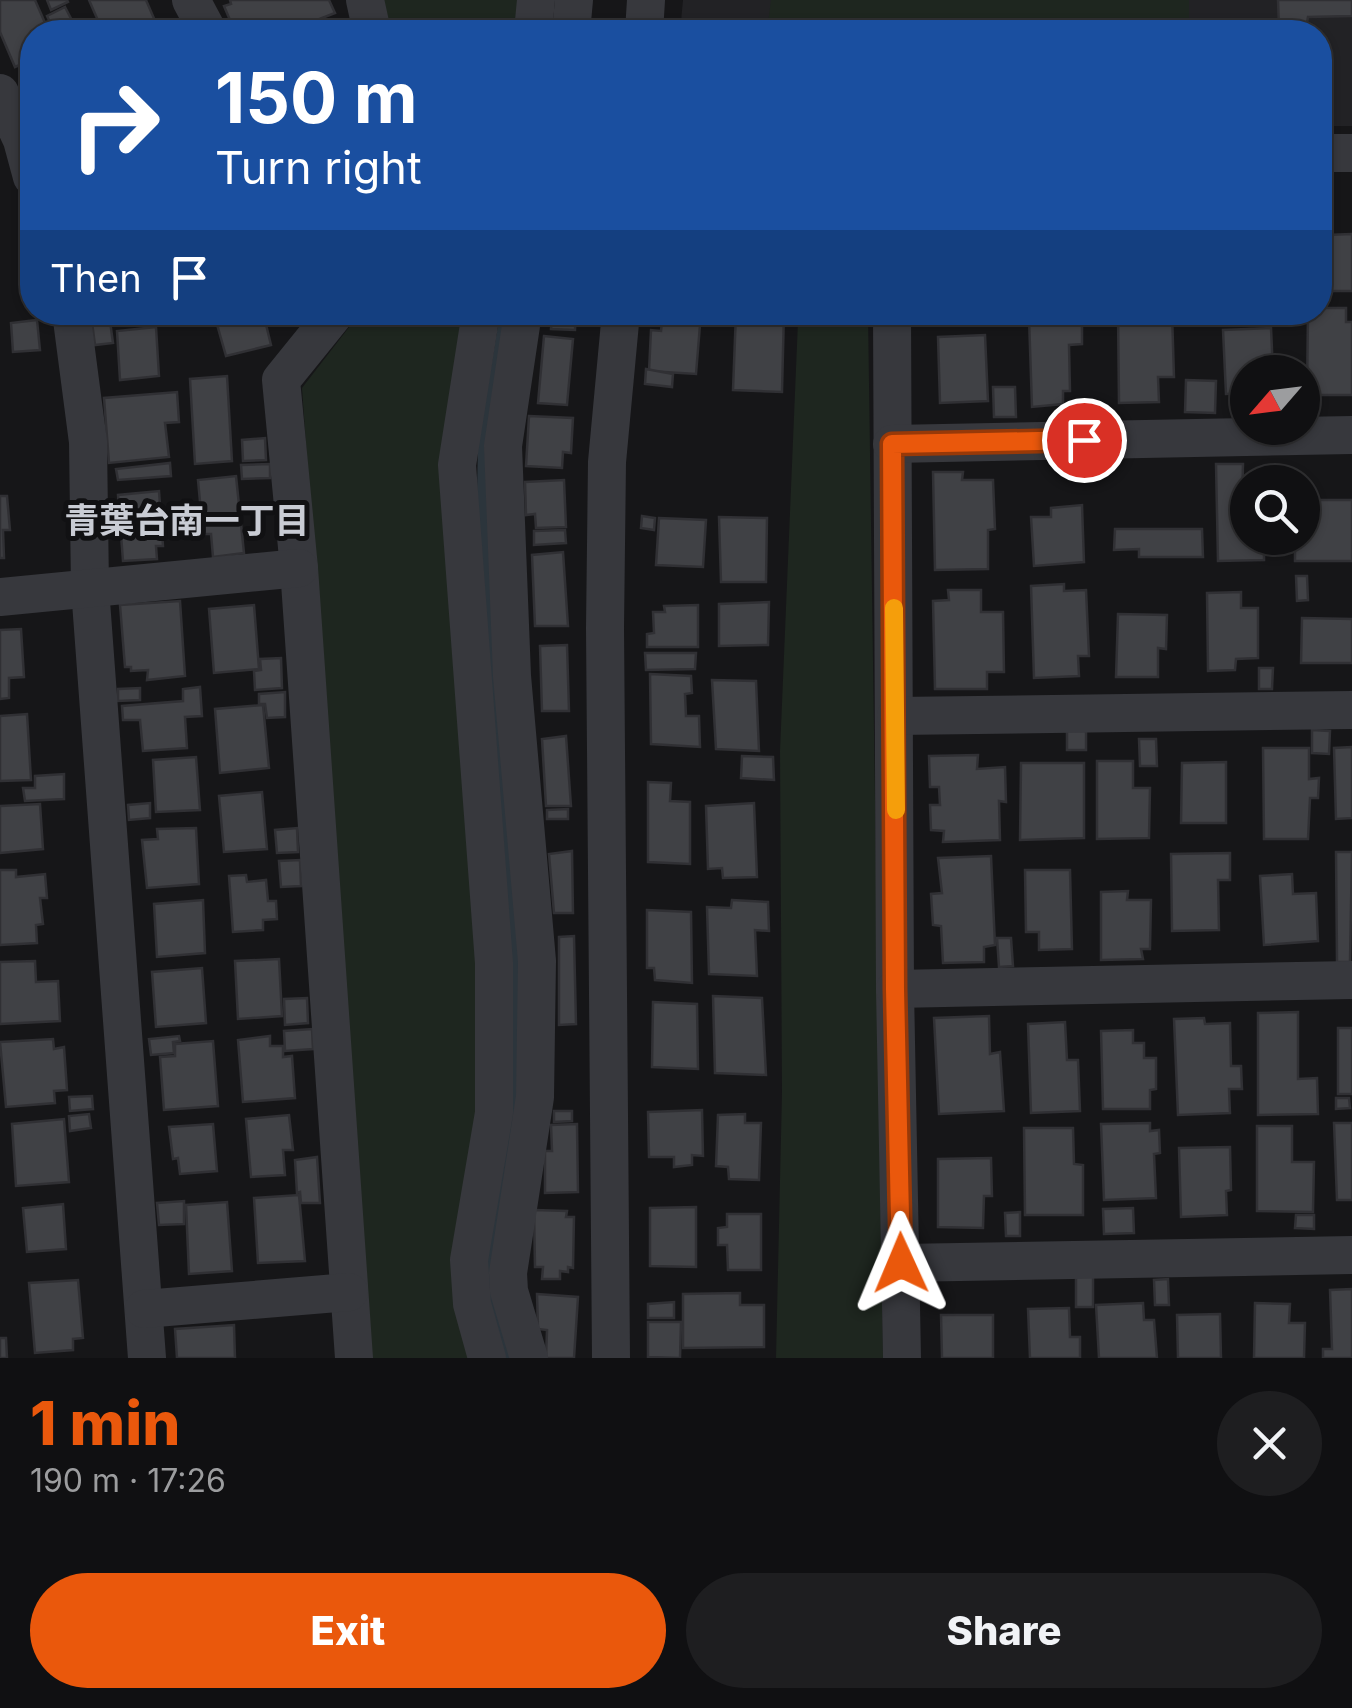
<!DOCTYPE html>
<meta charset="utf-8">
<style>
:root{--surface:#101012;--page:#1e1e20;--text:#f1f3f6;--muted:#9c9d9f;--line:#303032;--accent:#ea580c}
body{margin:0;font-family:Inter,"Noto Sans JP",sans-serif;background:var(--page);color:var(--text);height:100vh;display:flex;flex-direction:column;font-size:38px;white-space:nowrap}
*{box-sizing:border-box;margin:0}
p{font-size:32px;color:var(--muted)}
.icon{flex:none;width:55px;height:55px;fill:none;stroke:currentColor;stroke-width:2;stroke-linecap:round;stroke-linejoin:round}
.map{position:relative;height:1358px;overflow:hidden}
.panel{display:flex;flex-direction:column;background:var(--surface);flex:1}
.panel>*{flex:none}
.guide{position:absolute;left:20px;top:20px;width:1312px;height:305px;border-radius:40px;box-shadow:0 2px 8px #0004,0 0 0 2px var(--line);background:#1a4fa0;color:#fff;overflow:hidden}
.needle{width:65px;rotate:242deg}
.controls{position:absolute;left:1230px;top:355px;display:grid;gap:20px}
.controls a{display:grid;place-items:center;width:90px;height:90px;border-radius:50%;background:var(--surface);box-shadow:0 2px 8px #0004,0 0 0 2px var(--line);font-size:50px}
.pin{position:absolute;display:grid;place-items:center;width:85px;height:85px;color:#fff;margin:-42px;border:5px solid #fff;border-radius:50%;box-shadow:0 2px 10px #0007}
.me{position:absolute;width:110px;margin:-55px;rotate:359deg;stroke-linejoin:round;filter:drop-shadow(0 0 8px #0008)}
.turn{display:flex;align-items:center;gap:35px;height:210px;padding:0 30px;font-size:45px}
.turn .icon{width:130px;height:130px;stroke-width:2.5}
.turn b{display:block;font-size:70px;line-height:85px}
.then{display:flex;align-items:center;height:95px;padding:0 30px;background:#0003;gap:20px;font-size:38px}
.round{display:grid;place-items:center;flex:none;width:105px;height:105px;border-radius:52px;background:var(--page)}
.summary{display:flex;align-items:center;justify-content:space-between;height:170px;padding:0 30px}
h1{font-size:60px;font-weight:800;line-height:75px;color:var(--accent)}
.cta{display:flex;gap:20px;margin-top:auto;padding:20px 30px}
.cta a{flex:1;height:115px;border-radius:60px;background:var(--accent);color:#fff;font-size:40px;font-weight:800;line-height:115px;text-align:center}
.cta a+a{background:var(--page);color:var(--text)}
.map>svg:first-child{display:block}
.built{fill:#222225}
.green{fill:#1e261f}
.water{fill:#2c353c}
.building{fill:#404145;stroke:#303034;stroke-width:2.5}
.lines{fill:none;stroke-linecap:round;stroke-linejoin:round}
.street{stroke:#37383d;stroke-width:38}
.route-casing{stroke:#983908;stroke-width:25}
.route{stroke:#ea580c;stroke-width:18}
.slow{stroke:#f59e0b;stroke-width:18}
.labels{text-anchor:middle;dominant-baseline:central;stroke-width:10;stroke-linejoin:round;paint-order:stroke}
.neighbourhood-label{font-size:35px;font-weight:bold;fill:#c9ccd4;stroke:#111113}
</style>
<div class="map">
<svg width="1352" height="1358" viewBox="0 0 1352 1358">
<rect width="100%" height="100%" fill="#161618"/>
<polygon class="built" points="683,0 1352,0 1352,126 1320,126 1320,32 680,32"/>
<g class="green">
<polygon points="381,0 519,0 514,32 388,32"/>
<polygon points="771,0 1189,0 1189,32 767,32"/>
<polygon points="360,313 465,313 480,1020 476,1358 371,1358 302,388"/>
<polygon points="830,313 868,313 883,1358 776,1358 782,1092 780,751 798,321 830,320"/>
</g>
<polygon class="water" points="511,312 524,968 516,1358 502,1358 484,1302 477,493 478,444 500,313"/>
<g class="building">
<polygon points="0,0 35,0 49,32 32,32 32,60 15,67 0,32"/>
<polygon points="47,0 67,0 68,2 51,10"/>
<polygon points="89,0 146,0 159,30 103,32"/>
<polygon points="230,0 329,0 335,13 286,32 235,32 224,6 231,4"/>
<polygon points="1278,0 1352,0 1352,16 1308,17 1306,28 1279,29"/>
<polygon points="65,7 78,32 55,32 47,16"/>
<polygon points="1352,234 1352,291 1320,291 1320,242 1325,242 1326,235"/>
<polygon points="1320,308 1346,308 1346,322 1352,322 1352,395 1307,395 1308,312 1320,312"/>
<polygon points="192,312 263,312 271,345 226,356 214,314 194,319"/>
<polygon points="552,312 576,312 575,330 551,329"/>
<polygon points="663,312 701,313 696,374 649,371 651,330 661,331"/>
<polygon points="736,312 784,312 782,392 733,390"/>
<polygon points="1172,312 1174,377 1158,377 1159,402 1119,403 1118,313"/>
<polygon points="1082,316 1082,344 1069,345 1070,391 1063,391 1063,404 1032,407 1029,318"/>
<polygon points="37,320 40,350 13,352 11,323"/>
<polygon points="110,321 113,343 95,345 92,323"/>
<polygon points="156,327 159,376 120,380 117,331"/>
<polygon points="1271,328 1273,372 1248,372 1248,393 1226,394 1223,330"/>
<polygon points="985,335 988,401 940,403 938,337"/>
<polygon points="544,336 573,339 567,405 538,403"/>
<polygon points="646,369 673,374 672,387 645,384"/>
<polygon points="227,376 232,461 195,464 190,379"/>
<polygon points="1186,380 1216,381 1215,413 1185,412"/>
<polygon points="993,387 1015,387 1016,417 994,417"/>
<polygon points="177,392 179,422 165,423 169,457 109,463 104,398"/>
<polygon points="529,416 573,418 571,453 563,452 562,468 526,466"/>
<polygon points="265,438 266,460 243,461 242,440"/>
<polygon points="170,463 171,476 118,480 116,469"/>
<polygon points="270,464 270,478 242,479 241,465"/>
<polygon points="1216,464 1243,464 1242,505 1248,505 1248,538 1264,538 1264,560 1218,561"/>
<polygon points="933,472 963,472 962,480 993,480 995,529 988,530 988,569 935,570"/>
<polygon points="236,476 244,553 213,557 211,534 203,534 198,480"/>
<polygon points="564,480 566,527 536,528 535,514 526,515 525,482"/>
<polygon points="159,491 163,546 156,546 157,559 123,561 118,495"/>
<polygon points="0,496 7,496 10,530 3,530 4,558 0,558"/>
<polygon points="1302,500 1352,500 1352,561 1295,561 1295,538 1302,538"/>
<polygon points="1082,505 1084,562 1034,566 1031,517 1051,517 1051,508"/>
<polygon points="642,516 655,518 654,530 641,528"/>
<polygon points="719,517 767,518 766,582 721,582"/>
<polygon points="659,518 706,520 703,567 656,565"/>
<polygon points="1115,529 1202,529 1203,557 1139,557 1139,549 1114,550"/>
<polygon points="565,530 566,543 534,545 534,531"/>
<polygon points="563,552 568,626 535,626 532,555"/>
<polygon points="1296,576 1307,576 1308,600 1297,601"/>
<polygon points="1064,584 1064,591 1086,590 1089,656 1078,656 1079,676 1034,678 1031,586"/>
<polygon points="948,590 981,590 981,612 1003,612 1004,672 987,672 987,689 935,689 933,601 949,600"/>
<polygon points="1241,592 1241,608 1258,608 1258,658 1236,659 1235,670 1208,671 1207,593"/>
<polygon points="180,601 185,676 147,680 148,670 131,671 131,667 125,667 120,605"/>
<polygon points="769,602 768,645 719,646 719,604"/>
<polygon points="254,605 259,669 214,673 209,609"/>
<polygon points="698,605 698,647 647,647 647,634 654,633 653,612 665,612 664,606"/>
<polygon points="1118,614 1167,615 1166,649 1158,648 1158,677 1116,677"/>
<polygon points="1302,618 1352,619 1352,663 1301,663"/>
<polygon points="21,629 24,677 9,678 9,698 0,699 0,630"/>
<polygon points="567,645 569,711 542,711 540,646"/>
<polygon points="645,653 696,653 695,669 646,670"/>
<polygon points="281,658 282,688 255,690 254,671 261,670 260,659"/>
<polygon points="1259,668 1273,668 1272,689 1259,689"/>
<polygon points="650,674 691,676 692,693 685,694 686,716 699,716 700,747 651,744"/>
<polygon points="712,680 756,681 759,751 716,749"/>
<polygon points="200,687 202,716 185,717 187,748 143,751 140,720 123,720 122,706 183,701 183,689"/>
<polygon points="140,688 140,700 118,701 118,689"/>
<polygon points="285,692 285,717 267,718 265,704 259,704 259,694"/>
<polygon points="263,705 269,768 220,773 215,709"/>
<polygon points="27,714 31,780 0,781 0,716"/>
<polygon points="1312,730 1330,731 1329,754 1312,753"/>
<rect x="1067" y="731" width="19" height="19"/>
<polygon points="566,736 571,806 546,806 542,739"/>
<polygon points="1139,739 1156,739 1157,766 1140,766"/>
<polygon points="1352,747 1352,818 1336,819 1334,748"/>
<polygon points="1263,748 1309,748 1309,779 1319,778 1318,798 1310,798 1308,839 1264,839"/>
<polygon points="978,755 977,769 1005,767 1006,802 999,801 1000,840 943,842 944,831 931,830 930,805 940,805 939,787 930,787 929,756"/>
<polygon points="742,756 773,757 774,780 741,778"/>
<polygon points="196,757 200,810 156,812 153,760"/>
<polygon points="1097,761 1133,761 1133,788 1150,788 1149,838 1097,839"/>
<polygon points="1226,762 1226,823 1181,823 1182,763"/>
<polygon points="1021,763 1084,763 1084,838 1020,840"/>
<polygon points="64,774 64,799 25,801 23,788 35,788 35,776"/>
<polygon points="648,782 671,783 670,801 690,802 690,864 648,862"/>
<polygon points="262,792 267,849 224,852 219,796"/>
<polygon points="150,803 150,818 129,820 128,805"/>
<polygon points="754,803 757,877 723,878 722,868 708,869 706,806"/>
<polygon points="40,804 43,849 0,853 0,806"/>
<polygon points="568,809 568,819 547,819 547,810"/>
<polygon points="196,828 199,884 147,888 142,840 158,839 157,829"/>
<polygon points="297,828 298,852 277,853 275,830"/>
<polygon points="572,851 573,913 554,913 549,854"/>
<polygon points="1336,852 1352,852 1350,962 1337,962"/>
<polygon points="1230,853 1230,880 1218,880 1219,930 1172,931 1171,854"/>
<polygon points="991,856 995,945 984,947 984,962 943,963 941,926 933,925 931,894 942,893 938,858"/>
<polygon points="300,860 301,886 281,887 279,861"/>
<polygon points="0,870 16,870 16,877 45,874 47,898 40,898 43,924 36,925 37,943 0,945"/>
<polygon points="1025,870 1070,870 1072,949 1039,950 1039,932 1026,932"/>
<polygon points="1292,874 1293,894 1316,893 1318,941 1264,945 1260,876"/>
<polygon points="246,875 247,882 266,880 268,901 276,901 277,919 263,920 263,930 233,932 229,876"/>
<polygon points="1128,891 1127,900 1151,900 1150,949 1141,949 1143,959 1101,960 1101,892"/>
<polygon points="203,900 205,953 157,957 154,904"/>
<polygon points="732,900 768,902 769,931 755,930 757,976 709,974 707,907 731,908"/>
<polygon points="647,910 691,912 692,983 655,980 654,968 647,968"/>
<polygon points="574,936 576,1024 559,1025 559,937"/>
<polygon points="997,938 1011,938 1013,966 999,967"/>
<polygon points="279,959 282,1016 238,1019 235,961"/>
<polygon points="35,961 36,982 58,981 60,1021 0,1024 0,962"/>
<polygon points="202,968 206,1023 156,1027 152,972"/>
<polygon points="713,996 762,998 766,1075 715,1073"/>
<polygon points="307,998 308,1023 285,1025 284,999"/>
<polygon points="653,1002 697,1004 698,1069 652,1067"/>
<polygon points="1298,1012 1298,1079 1317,1078 1318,1114 1258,1115 1258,1013"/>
<polygon points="989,1016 990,1054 1000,1052 1004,1111 939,1114 934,1018"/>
<polygon points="1204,1018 1205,1024 1230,1023 1231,1066 1241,1066 1242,1089 1229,1089 1230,1113 1178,1115 1174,1019"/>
<polygon points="1065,1022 1067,1060 1078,1060 1080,1111 1031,1113 1028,1024"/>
<rect x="1338" y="1028" width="14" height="66"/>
<polygon points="312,1029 313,1049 285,1051 284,1031"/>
<polygon points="1133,1030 1133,1043 1144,1043 1144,1058 1156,1058 1156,1089 1150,1090 1150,1109 1103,1109 1101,1031"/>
<polygon points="179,1036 180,1041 173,1042 174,1053 151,1055 149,1039"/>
<polygon points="270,1036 270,1046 283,1046 283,1057 292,1056 295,1098 243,1102 238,1040"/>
<polygon points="53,1039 54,1049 64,1047 67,1090 54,1091 55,1103 6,1107 0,1042"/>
<polygon points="213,1041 218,1106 164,1110 160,1057 175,1056 175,1044"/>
<polygon points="92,1096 93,1109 70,1111 69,1097"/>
<polygon points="1336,1098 1349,1098 1350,1108 1336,1109"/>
<polygon points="702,1110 703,1156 692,1155 692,1165 674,1167 674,1157 649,1157 648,1112"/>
<polygon points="554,1111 572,1111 572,1121 554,1122"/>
<polygon points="89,1114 91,1128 70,1131 69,1116"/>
<polygon points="745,1114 745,1123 761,1123 759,1180 729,1179 728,1167 716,1166 718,1115"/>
<polygon points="289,1115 293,1150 283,1150 285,1175 251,1177 246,1119"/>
<polygon points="64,1119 69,1182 16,1186 12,1124"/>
<polygon points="1150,1123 1150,1131 1159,1130 1160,1153 1154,1154 1156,1198 1104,1200 1101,1124"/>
<polygon points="1334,1123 1352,1123 1352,1200 1337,1200"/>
<polygon points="213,1124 217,1171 180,1174 178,1158 173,1159 169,1127"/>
<polygon points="577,1124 578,1192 545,1193 545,1151 552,1151 551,1125"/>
<polygon points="1257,1126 1292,1126 1292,1162 1314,1162 1313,1212 1257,1211"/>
<polygon points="1024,1128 1073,1128 1074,1164 1083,1165 1083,1215 1025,1215"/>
<polygon points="1230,1147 1231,1190 1226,1191 1227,1215 1181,1217 1179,1148"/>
<polygon points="317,1157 320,1203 301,1203 300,1192 297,1193 295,1160"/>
<polygon points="991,1158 992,1196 984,1196 983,1228 938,1227 938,1159"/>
<polygon points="299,1195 305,1261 258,1263 254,1198"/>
<polygon points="184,1201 184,1224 159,1225 157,1203"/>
<polygon points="227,1202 232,1271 189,1274 186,1205"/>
<polygon points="63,1204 66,1249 27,1252 23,1208"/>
<polygon points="696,1207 696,1267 650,1266 650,1208"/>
<polygon points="1133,1208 1134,1233 1104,1234 1103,1209"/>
<polygon points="534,1210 567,1211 566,1217 574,1217 573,1268 568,1267 568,1272 560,1271 560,1279 542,1279 543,1267 535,1267"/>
<polygon points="1020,1212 1020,1236 1006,1236 1005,1213"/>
<polygon points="727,1214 761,1214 761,1270 728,1270 727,1245 718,1245 718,1228 727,1227"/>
<polygon points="1296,1215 1314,1215 1314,1229 1295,1228"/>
<rect x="1076" y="1276" width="17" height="31"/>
<polygon points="1168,1279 1169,1305 1155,1305 1154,1280"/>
<polygon points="78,1280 83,1338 73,1339 73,1350 35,1353 29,1283"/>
<polygon points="1352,1289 1352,1358 1323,1358 1323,1349 1332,1349 1330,1290"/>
<polygon points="740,1293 740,1305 764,1305 764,1347 683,1348 683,1294"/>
<polygon points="537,1294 578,1297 574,1358 546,1358 547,1330 538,1329"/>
<polygon points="674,1302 674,1318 648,1318 648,1304"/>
<polygon points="1143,1303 1144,1320 1154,1320 1157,1358 1099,1358 1096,1305"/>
<polygon points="1255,1303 1290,1304 1289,1323 1305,1323 1304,1358 1254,1358"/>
<polygon points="1069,1308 1070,1337 1080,1337 1080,1358 1030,1358 1028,1309"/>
<polygon points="1220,1314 1221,1358 1178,1358 1177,1315"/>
<polygon points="941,1315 993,1315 993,1358 942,1358"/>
<polygon points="648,1322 681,1322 680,1358 648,1357"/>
<polygon points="234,1325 235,1358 177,1358 175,1329"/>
<polygon points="0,1338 6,1338 7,1358 0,1358"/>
</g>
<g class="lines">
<g class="street">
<polyline points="191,0 208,32"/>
<polyline points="365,0 372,32"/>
<polyline points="533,32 536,0"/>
<polyline points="571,32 574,0"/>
<polyline points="644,32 646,0"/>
<polyline points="0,93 22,140 32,177"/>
<polyline points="1320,153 1352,153"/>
<polyline points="71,312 88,442 90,588 147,1358"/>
<polyline points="336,312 281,380 299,568 354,1358"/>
<polyline points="481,312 457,465 494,963 494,1113 469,1260 472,1304 487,1358"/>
<polyline points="523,312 503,446 512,676 537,961 535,1097 508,1273 509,1291 529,1358"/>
<polyline points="892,312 895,989 902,1358"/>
<polyline points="892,444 1352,435"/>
<polyline points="0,597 299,568"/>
<polyline points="896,716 1352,710"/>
<polyline points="895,989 1352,980"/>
<polyline points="901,1263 1352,1255"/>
<polyline points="144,1309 349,1292"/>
<polyline points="611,1358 605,628 607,462 621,312"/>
</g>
</g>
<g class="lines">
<defs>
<polyline id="route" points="901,1263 895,989 892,444 1084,440"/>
</defs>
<use href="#route" class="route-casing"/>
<use href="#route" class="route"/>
<polyline class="slow" points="894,608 896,810"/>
</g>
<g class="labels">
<g class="neighbourhood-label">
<text x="187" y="520">青葉台南一丁目</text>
</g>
</g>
</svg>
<div class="controls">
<a><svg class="needle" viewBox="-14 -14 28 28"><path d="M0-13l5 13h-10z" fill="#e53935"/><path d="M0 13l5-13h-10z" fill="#9c9d9f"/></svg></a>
<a><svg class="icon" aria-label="search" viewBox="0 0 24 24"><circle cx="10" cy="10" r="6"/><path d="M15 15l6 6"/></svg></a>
</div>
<div class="pin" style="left:1084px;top:440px;background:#d93025"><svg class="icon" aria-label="arrive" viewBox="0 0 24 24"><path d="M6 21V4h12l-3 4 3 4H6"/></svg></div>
<svg class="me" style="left:901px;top:1263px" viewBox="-20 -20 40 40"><path d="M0-17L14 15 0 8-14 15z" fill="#ea580c" stroke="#fff" stroke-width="4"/></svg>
<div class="guide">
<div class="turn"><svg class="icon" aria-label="right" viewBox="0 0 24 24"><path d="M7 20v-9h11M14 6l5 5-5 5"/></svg><div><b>150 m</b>Turn right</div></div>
<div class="then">Then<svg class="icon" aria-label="arrive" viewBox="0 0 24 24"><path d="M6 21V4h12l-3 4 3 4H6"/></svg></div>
</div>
</div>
<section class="panel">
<div class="summary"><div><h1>1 min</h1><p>190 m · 17:26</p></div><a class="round"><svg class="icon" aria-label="close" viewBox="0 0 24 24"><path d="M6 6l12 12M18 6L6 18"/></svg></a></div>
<div class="cta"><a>Exit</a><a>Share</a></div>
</section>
